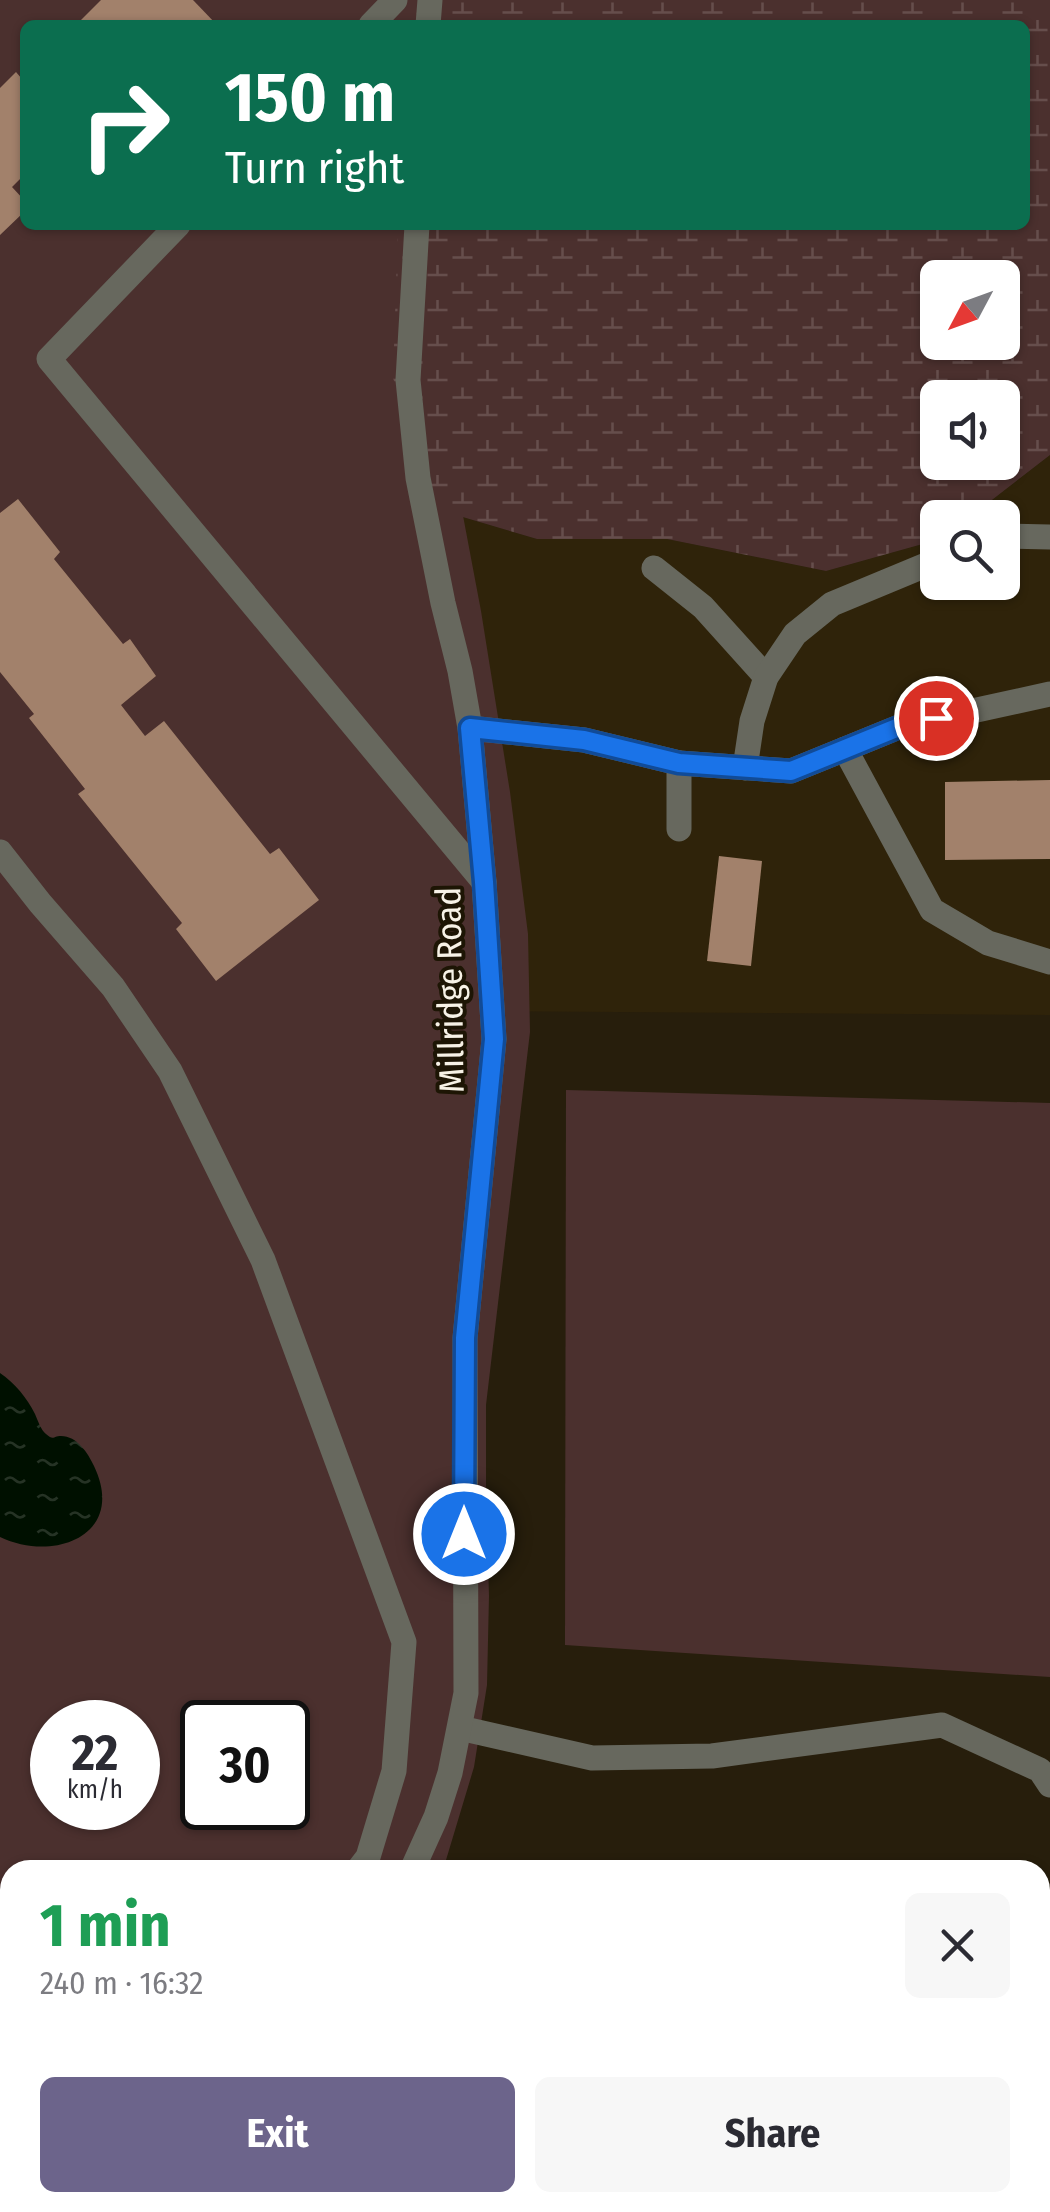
<!DOCTYPE html>
<meta charset="utf-8">
<style>
:root{--surface:#fff;--page:#f7f7f7;--text:#2b2b33;--muted:#7c7c81;--accent:#6c648b}
body{margin:0;font-family:"Fira Sans Condensed",sans-serif;background:var(--page);color:var(--text);height:100vh;display:flex;flex-direction:column;font-size:38px;white-space:nowrap}
*{box-sizing:border-box;margin:0}
p{font-size:32px;color:var(--muted)}
.icon{flex:none;width:55px;height:55px;fill:none;stroke:currentColor;stroke-width:2;stroke-linecap:round;stroke-linejoin:round}
.map{position:relative;flex:1;overflow:hidden}
.drawer{position:absolute;left:0px;top:1860px;width:1050px;height:352px;display:flex;flex-direction:column;background:var(--surface);border-radius:30px 30px 0 0;box-shadow:0 2px 8px #0004}
.drawer>*{flex:none}
.hud{position:absolute;left:20px;top:20px;width:1010px;height:210px;border-radius:15px;box-shadow:0 2px 8px #0004;background:#0b6e4f;color:#fff;overflow:hidden}
.needle{width:65px;rotate:229deg}
.fabs{position:absolute;left:920px;top:260px;display:grid;gap:20px}
.fabs a{display:grid;place-items:center;width:100px;height:100px;border-radius:15px;background:var(--surface);box-shadow:0 2px 8px #0004;font-size:50px}
.speed{position:absolute;left:30px;top:1700px;display:flex;gap:20px;font-size:50px;font-weight:700;text-align:center}
.speed>*{display:grid;place-content:center;width:130px;height:130px;border-radius:50%;background:var(--surface);box-shadow:0 2px 8px #0004;line-height:1}
.speed small{font-size:25px;font-weight:400}
.speed .limit{border:5px solid #111;border-radius:15px;background:#fff;color:#111}
.pin{position:absolute;display:grid;place-items:center;width:85px;height:85px;color:#fff;margin:-42px;border:5px solid #fff;border-radius:50%;box-shadow:0 2px 10px #0007}
.me{position:absolute;width:110px;margin:-55px;rotate:0deg;stroke-linejoin:round;filter:drop-shadow(0 0 8px #0008)}
.turn{display:flex;align-items:center;gap:35px;height:210px;padding:0 40px;font-size:45px}
.turn .icon{width:130px;height:130px;stroke-width:2.5}
.turn b{display:block;font-size:70px;line-height:85px}
.round{display:grid;place-items:center;flex:none;width:105px;height:105px;border-radius:15px;background:var(--page)}
.overview{display:flex;align-items:center;justify-content:space-between;height:170px;padding:0 40px}
h1{font-size:60px;font-weight:700;line-height:75px;color:#1e9e55}
.button{display:flex;gap:20px;margin-top:auto;padding:20px 40px}
.button a{flex:1;height:115px;border-radius:15px;background:var(--accent);color:#fff;font-size:40px;font-weight:700;line-height:115px;text-align:center}
.button a+a{background:var(--page);color:var(--text)}
.map>svg:first-child{display:block}
.built{fill:#2f230a}
.green{fill:#4b302e;fill-rule:evenodd}
.wetland{fill:url(#wetland-marsh);fill-rule:evenodd}
.water{fill:url(#water-ripples)}
.building{fill:#a2816b}
.lines{fill:none;stroke-linecap:round;stroke-linejoin:round}
.minor{stroke:#67685e;stroke-width:25}
.route-casing{stroke:#114b97;stroke-width:25}
.route{stroke:#1a73e8;stroke-width:18}
.labels{text-anchor:middle;dominant-baseline:central;stroke-width:8;stroke-linejoin:round;paint-order:stroke}
.street-label{font-size:35px;fill:#f7f2e6;stroke:#1d1504}
</style>
<div class="map">
<svg width="1050" height="2212" viewBox="0 0 1050 2212">
<defs>
<pattern id="wetland-marsh" width="20" height="14" patternUnits="userSpaceOnUse" patternTransform="scale(2.5)"><rect width="20" height="14" fill="#4b302e"/><path d="M1 5h8M5 5V1M11 12h8M15 12V8" fill="none" stroke="#664e4c"/></pattern>
<pattern id="water-ripples" width="26" height="14" patternUnits="userSpaceOnUse" patternTransform="scale(2.5)"><rect width="26" height="14" fill="#001000"/><path d="M2 4q2-2 4 0t4 0M15 11q2-2 4 0t4 0" fill="none" stroke="#263325"/></pattern>
</defs>
<rect width="100%" height="100%" fill="#271e0c"/>
<polygon class="built" points="1050,455 1050,1015 488,1011 439,510 537,539 667,539 826,571 937,540 938,582 1002,582 1002,518 970,517"/>
<g class="green">
<path d="M0 0H458L454 25H25V225H453L451 452 481 611 510 792 528 934 530 1032 486 1405V1492L489 1596 487 1685 474 1767 443 1870H10V2129L0 2128ZM52 1722H138V1808H52ZM202 1722H288V1808H202Z"/>
<polygon points="566,1090 1050,1103 1050,1677 565,1645"/>
</g>
<path class="wetland" d="M422 0H1050V455L970 517 938 518 937 540 826 571 667 539H537L439 510 393 378 398 225H1025V25H412ZM938 278H1002V342H938ZM938 398H1002V462H938Z"/>
<path class="water" d="M0 1373C15 1383 27 1398 35 1414 38 1421 41 1430 46 1434 54 1441 53 1436 61 1436 77 1436 88 1453 94 1466 127 1535 54 1563 0 1537Z"/>
<g class="building">
<polygon points="101,0 193,0 217,25 76,25"/>
<polygon points="16,72 22,79 25,77 25,174 12,187 25,201 25,208 24,212 0,235 0,88"/>
<polygon points="18,499 60,552 54,559 123,644 130,639 156,676 121,705 145,736 164,721 270,854 279,848 319,900 216,981 176,929 182,923 78,794 85,789 29,718 34,714 0,672 0,513"/>
<polygon points="1050,780 1050,859 945,860 945,782"/>
<polygon points="719,856 762,861 751,966 707,961"/>
</g>
<g class="lines">
<g class="minor">
<polyline points="371,25 395,0"/>
<polyline points="428,25 430,0"/>
<polyline points="178,225 49,359 484,882"/>
<polyline points="1002,536 1050,537"/>
<polyline points="654,568 703,607 766,677"/>
<polyline points="470,728 584,740 679,763 679,829"/>
<polyline points="845,749 932,910 988,943 1050,962"/>
<polyline points="679,763 791,771 899,727 1050,694"/>
<polyline points="745,768 752,721 766,677 795,634 832,604 938,560"/>
<polyline points="0,852 40,903 113,987 170,1071 263,1260 404,1642 394,1771 368,1857 358,1870"/>
<polyline points="460,1728 592,1758 712,1756 942,1725 1040,1770 1050,1785"/>
<polyline points="412,1870 436,1817 450,1773 466,1693 465,1338 494,1039 484,882 470,728 460,671 443,603 418,478 408,380 417,225"/>
<polyline points="0,1941 10,1949"/>
<polyline points="0,2083 10,2084"/>
<polyline points="210,2202 217,2212"/>
<polyline points="648,2202 658,2212"/>
<polyline points="130,2212 140,2202"/>
</g>
</g>
<g class="lines">
<defs>
<polyline id="route" points="464,1534 465,1338 494,1039 484,882 470,728 584,740 679,763 791,771 899,727 936,718"/>
</defs>
<use href="#route" class="route-casing"/>
<use href="#route" class="route"/>
</g>
<g class="labels">
<g class="street-label">
<text transform="translate(450 990) rotate(-91)">Millridge Road</text>
</g>
</g>
</svg>
<div class="fabs">
<a><svg class="needle" viewBox="-14 -14 28 28"><path d="M0-13l5 13h-10z" fill="#e53935"/><path d="M0 13l5-13h-10z" fill="#7c7c81"/></svg></a>
<a><svg class="icon" aria-label="sound" viewBox="0 0 24 24"><path d="M4 9h4l5-4v14l-5-4H4zM17 9q2 3 0 6"/></svg></a>
<a><svg class="icon" aria-label="search" viewBox="0 0 24 24"><circle cx="10" cy="10" r="6"/><path d="M15 15l6 6"/></svg></a>
</div>
<div class="speed"><div>22<small>km/h</small></div><div class="limit">30</div></div>
<div class="pin" style="left:936px;top:718px;background:#d93025"><svg class="icon" aria-label="arrive" viewBox="0 0 24 24"><path d="M6 21V4h12l-3 4 3 4H6"/></svg></div>
<svg class="me" style="left:464px;top:1534px" viewBox="-20 -20 40 40"><circle r="17" fill="#1a73e8" stroke="#fff" stroke-width="3"/><path d="M0-11L8 9 0 5-8 9z" fill="#fff"/></svg>
<div class="hud">
<div class="turn"><svg class="icon" aria-label="right" viewBox="0 0 24 24"><path d="M7 20v-9h11M14 6l5 5-5 5"/></svg><div><b>150 m</b>Turn right</div></div>
</div>
<section class="drawer">
<div class="overview"><div><h1>1 min</h1><p>240 m · 16:32</p></div><a class="round"><svg class="icon" aria-label="close" viewBox="0 0 24 24"><path d="M6 6l12 12M18 6L6 18"/></svg></a></div>
<div class="button"><a>Exit</a><a>Share</a></div>
</section>
</div>
